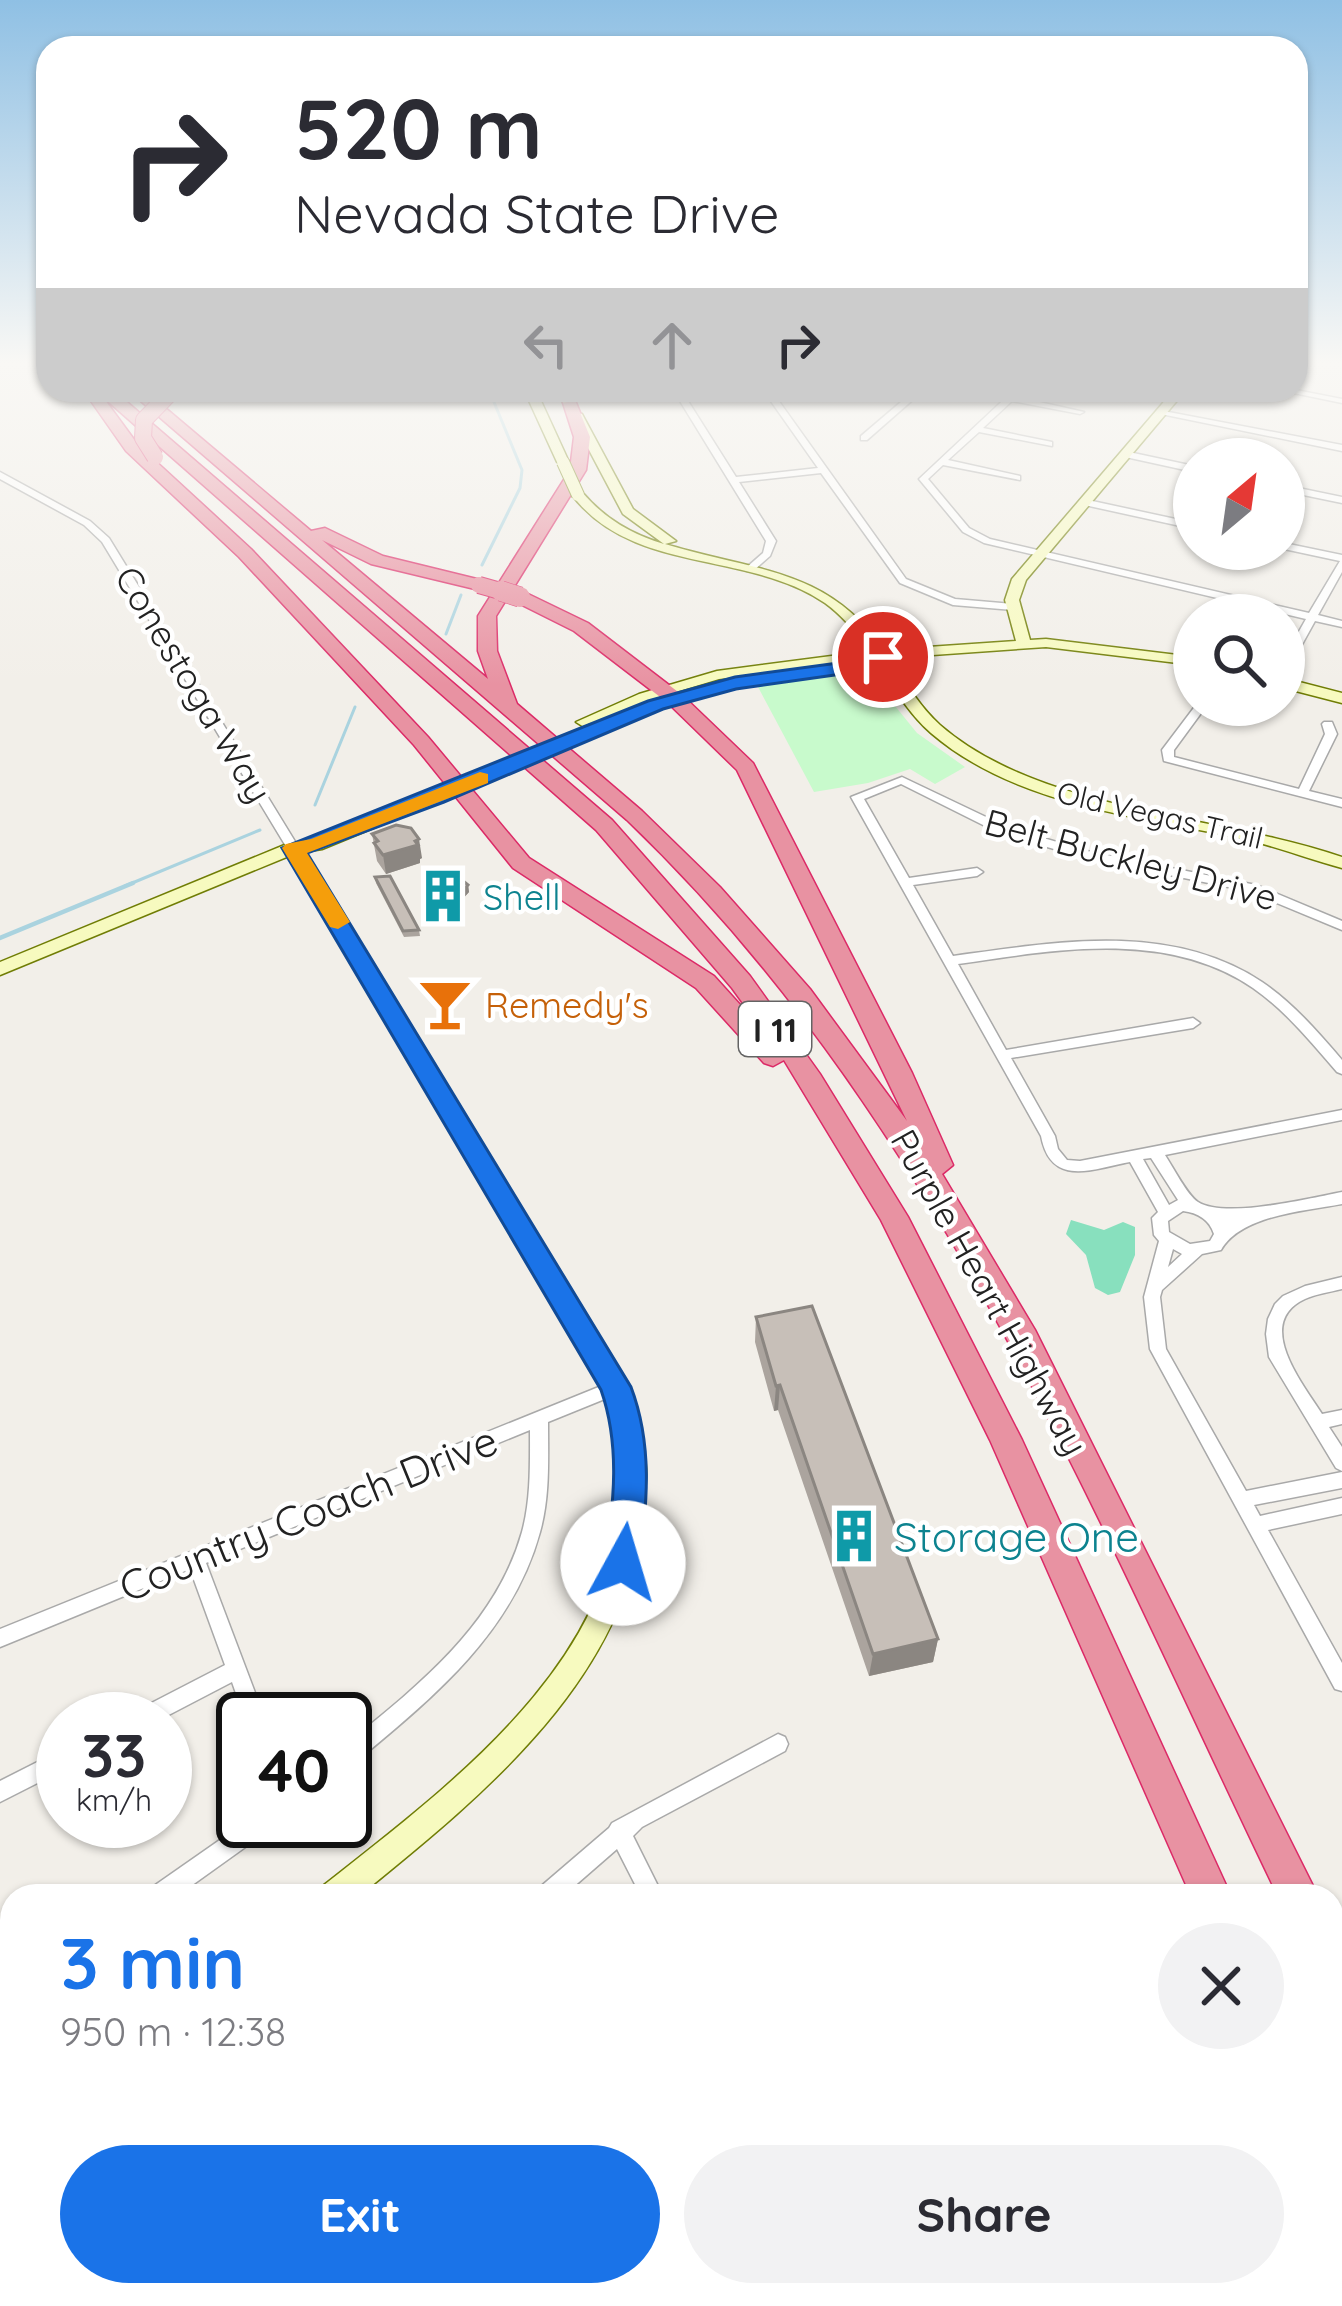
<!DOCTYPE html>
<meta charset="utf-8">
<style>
:root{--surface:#fff;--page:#f2f2f3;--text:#2b2b33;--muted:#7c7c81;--accent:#1a73e8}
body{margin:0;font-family:Quicksand,sans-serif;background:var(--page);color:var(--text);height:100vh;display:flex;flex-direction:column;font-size:45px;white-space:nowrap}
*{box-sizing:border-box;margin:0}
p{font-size:39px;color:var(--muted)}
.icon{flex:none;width:66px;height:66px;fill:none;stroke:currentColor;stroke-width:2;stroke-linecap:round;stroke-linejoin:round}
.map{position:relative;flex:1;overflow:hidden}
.side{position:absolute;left:0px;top:1884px;width:1344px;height:423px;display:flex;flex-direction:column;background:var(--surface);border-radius:36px 36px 0 0;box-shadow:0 3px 9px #0004}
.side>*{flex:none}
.top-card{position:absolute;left:36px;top:36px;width:1272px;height:366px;border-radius:36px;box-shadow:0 3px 9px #0004;background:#fff;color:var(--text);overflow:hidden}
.needle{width:78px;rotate:29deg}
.controls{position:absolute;left:1173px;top:438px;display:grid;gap:24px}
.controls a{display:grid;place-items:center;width:132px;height:132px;border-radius:50%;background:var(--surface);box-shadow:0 3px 9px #0004;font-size:60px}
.speed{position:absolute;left:36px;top:1692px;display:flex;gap:24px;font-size:60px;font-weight:700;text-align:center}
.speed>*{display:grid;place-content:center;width:156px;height:156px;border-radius:50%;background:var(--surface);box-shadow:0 3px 9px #0004;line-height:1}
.speed small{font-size:30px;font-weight:400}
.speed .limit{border:6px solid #111;border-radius:18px;background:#fff;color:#111}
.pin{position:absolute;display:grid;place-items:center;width:102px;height:102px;color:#fff;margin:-51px;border:6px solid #fff;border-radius:50%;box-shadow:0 3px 12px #0007}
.me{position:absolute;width:132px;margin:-66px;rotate:6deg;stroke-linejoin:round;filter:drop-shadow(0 0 9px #0008)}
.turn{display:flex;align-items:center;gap:42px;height:252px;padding:0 60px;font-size:54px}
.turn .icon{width:156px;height:156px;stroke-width:2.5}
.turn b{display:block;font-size:84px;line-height:102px}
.lanes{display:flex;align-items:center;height:114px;padding:0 60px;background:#0003;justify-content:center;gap:60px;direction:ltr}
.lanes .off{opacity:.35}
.round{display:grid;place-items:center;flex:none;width:126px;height:126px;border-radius:63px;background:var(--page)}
.overview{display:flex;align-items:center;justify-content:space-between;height:204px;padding:0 60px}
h1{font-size:72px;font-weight:700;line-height:90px;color:var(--accent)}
.button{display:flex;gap:24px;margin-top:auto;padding:24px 60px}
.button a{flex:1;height:138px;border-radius:72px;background:var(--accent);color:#fff;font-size:48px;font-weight:700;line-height:138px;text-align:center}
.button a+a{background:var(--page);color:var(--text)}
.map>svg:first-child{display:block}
.park{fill:#c8facc}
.pitch{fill:#88e0be}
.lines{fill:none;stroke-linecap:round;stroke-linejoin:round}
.stream-far1{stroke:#aad3df;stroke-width:3}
.stream{stroke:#aad3df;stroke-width:4.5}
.street-casing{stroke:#a9a9a9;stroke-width:3}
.secondary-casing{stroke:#707d05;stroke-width:3}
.primary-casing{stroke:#a06b00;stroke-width:3}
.highway-casing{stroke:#dc2a67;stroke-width:3}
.street{fill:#fff;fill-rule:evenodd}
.secondary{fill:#f7fabf;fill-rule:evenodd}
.primary{fill:#fcd6a4;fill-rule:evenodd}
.highway{fill:#e892a2;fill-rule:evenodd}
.secondary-bridge-far1-casing{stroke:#707d05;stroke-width:14;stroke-linecap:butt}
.secondary-bridge-casing{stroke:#707d05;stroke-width:16;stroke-linecap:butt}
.highway-bridge-far1-casing{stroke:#dc2a67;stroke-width:18;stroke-linecap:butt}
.highway-bridge-casing{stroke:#dc2a67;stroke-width:21;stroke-linecap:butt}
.secondary-bridge-far1{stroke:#f7fabf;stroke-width:12}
.secondary-bridge{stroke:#f7fabf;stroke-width:15}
.highway-bridge-far1{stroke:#e892a2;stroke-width:16}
.highway-bridge{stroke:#e892a2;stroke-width:20}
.wall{fill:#aba49e}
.shaded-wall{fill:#8b8681}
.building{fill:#c7bfb8;stroke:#8b8681;stroke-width:3}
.route{fill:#1a73e8;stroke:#114b97;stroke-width:3}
.slow{fill:#f59e0b}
.labels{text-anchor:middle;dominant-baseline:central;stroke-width:9;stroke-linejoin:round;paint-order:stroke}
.far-street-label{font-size:30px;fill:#222;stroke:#fff}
.shield{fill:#fff;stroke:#646464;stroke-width:3}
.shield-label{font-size:33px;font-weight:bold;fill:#222}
.street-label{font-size:36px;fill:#222;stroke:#fff}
.culture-label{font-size:36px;fill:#0d838f;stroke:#fff;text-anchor:start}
.food-label{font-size:36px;fill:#c56008;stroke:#fff;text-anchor:start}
.near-street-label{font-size:42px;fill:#222;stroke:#fff}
.near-culture-label{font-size:42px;fill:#0d838f;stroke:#fff;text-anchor:start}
</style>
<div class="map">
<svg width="1342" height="2306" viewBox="0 0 1342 2306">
<rect width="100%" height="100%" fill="#f2efe9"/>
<polygon class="park" points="847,674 878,685 917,733 965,767 935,784 910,769 868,783 814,792 757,685"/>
<polygon class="pitch" points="1071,1220 1104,1230 1123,1222 1135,1227 1135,1255 1120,1292 1108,1295 1095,1288 1086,1255 1066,1234"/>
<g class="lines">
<g class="stream-far1">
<polyline points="203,397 215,390"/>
<polyline points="482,565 520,488 522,470 489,390"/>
<polyline points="446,634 461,595"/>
<polyline points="315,805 355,707"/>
<polyline points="125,886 260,830"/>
</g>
<polyline class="stream" points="0,938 133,883"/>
<defs>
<g id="street">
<polygon points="662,390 689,390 683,393 736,477 818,468 763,390 771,390 906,579 955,599 1013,604 1018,607 1013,610 953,605 900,583 821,473 739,482 776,541 770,556 753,571 747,571 747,567 763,553 766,541 675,393 647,396 643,394"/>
<polygon points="915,390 924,390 867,440 861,440 861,436"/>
<polygon points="1014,390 1023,390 1017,397 1084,412 1080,414 1012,401 983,428 1052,442 1052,446 979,432 948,460 1020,476 1020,480 943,465 928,479 969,528 990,539 1309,613 1340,561 1284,549 1284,543 1342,555 1342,572 1318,615 1342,621 1342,627 1315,621 1289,668 1284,671 1284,658 1306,619 984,543 963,532 919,479"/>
<polygon points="1279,390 1296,390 1342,399 1342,403"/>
<polygon points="1158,410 1342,445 1342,451 1161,414 1158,414"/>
<polygon points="1124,451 1194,466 1194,472 1121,456 1120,454"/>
<polygon points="0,472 90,521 109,538 299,848 297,851 293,852 287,848 102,542 84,525 0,479"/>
<polygon points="1284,485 1342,497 1342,503 1284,491"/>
<polygon points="1083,499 1194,523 1194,529 1080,504 1080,500"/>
<polygon points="1196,705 1207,705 1174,750 1174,757 1299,789 1325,734 1322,724 1324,722 1332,722 1337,734 1309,791 1342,799 1342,807 1164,761 1162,750"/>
<path d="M902 777 1007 827 1087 851 1256 885 1342 921V930L1248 891 1085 858 999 833 901 784 864 799 909 878 977 868 983 872 977 876 913 885 953 956C1055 942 1170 921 1262 982 1293 1003 1318 1032 1342 1060V1074L1337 1072C1311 1042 1286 1011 1253 988 1166 929 1055 950 958 964L1006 1050 1193 1018 1200 1023 1193 1028 1011 1058 1055 1136 1058 1149 1067 1160 1080 1161 1342 1110V1120L1165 1155C1173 1167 1187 1195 1198 1202 1225 1219 1311 1198 1342 1192V1204C1305 1211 1241 1215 1221 1250L1202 1254 1162 1290 1160 1297 1166 1349 1246 1491 1342 1472V1488L1254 1505 1260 1516 1342 1498V1514L1268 1530 1342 1663V1691L1335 1689 1150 1349 1144 1297 1159 1241 1154 1235 1152 1218 1158 1212 1130 1162C1092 1169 1051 1188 1041 1136L851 797ZM1151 1158 1178 1200 1169 1205 1143 1159ZM1183 1211C1198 1213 1209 1219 1214 1234L1210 1241 1190 1244 1169 1232 1168 1221ZM1173 1249 1182 1254 1168 1267Z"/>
<path d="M1342 1277V1289C1330 1292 1316 1294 1305 1299 1253 1323 1303 1384 1322 1414L1342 1410V1424L1329 1427 1342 1447V1471L1336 1468 1269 1357 1266 1334 1268 1319 1275 1304 1283 1296 1305 1286Z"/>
<path d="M616 1380 622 1382 625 1387 622 1392 548 1422C548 1459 550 1497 540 1532 512 1635 430 1700 352 1765L345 1768V1745C417 1687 496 1625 522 1532 531 1499 530 1464 530 1430L206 1563 265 1719H245L232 1682 161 1719H131L134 1712 225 1665 190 1569 0 1647V1629Z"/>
<polygon points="778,1734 785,1737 788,1744 785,1751 642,1827 633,1836 663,1896 641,1896 617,1849 563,1896 536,1896 539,1888 609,1828 612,1823"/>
<polygon points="63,1749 63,1770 0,1802 0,1781"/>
<polygon points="247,1821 276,1821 272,1828 177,1896 148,1896 151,1888"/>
<polygon points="12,1978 12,2002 0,2007 0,1983"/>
<polygon points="12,2291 12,2295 58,2295 60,2306 0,2306 0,2297"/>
<polygon points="298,2295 324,2295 327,2306 301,2306"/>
<polygon points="571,2295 597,2295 601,2306 575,2306"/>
<polygon points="844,2295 871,2295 876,2306 849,2306"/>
</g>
<g id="secondary">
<polygon points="524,390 536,390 569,462 567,465 557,462"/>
<path d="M1174 390H1186L1026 580 1019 600 1030 640 1046 639 1194 657V665L1046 647 890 658C905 682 919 706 940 725 1041 813 1217 814 1342 857V868C1309 859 1278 847 1244 839 1139 816 1016 806 931 733 908 713 892 685 875 659L719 679 649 700 590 725 584 727 576 722 639 694 717 671 870 651C857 633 843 616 825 603 748 550 633 575 572 495L574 492H582C605 519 631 534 664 544L623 514 570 414 572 412 582 414 633 509 676 541 665 544C752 571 827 567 884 650L1016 641 1005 600 1012 579Z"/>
<polygon points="1284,678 1342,693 1342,703 1284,688"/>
<path d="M479 774 485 776V782L322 849 304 852 628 1387C634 1413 644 1441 646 1468 647 1480 644 1493 644 1505 632 1676 482 1796 359 1896H320L324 1885C453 1783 630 1654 621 1469 620 1443 610 1414 604 1389L289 856 0 975V962L287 844 313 840Z"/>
<polygon points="12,2103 12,2139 0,2144 0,2108"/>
</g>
<polygon id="primary" points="556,390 570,390 575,406 565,406"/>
<g id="highway">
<path d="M113 390 612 820 750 976 820 1074 908 1217 1022 1440 1231 1896H1191L990 1440 881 1220 784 1060 773 1066 764 1063 696 988 513 868 414 745 239 557 126 451 86 394ZM102 396 596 830 732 988 761 1028 714 976 529 858 428 737 251 549 138 445Z"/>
<path d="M128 390H144L311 531 325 528 383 556 485 581V589L479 590 371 564 322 540 488 679 478 651V616L570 470 574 437 563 403 575 400 590 437 586 470 496 616 497 651 517 704 642 811 720 887 810 989 907 1121 737 770 668 703 574 631 514 601V593H526L588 623 682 695 753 763 912 1073 953 1165 942 1174 1035 1330 1318 1896H1278C1094 1515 938 1118 627 820Z"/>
<polygon points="1332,1945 1342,1949 1342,2005 1332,2001"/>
<polygon points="1332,2142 1342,2146 1342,2208 1332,2204"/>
</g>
</defs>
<use href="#street" class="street-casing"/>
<use href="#secondary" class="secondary-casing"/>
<use href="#primary" class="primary-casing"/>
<use href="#highway" class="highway-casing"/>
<use href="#street" class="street"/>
<use href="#secondary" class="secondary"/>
<use href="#primary" class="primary"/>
<use href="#highway" class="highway"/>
<defs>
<polyline id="secondary-bridge-far1" points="563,462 578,495"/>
<polyline id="secondary-bridge" points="479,779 594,730"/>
<g id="highway-bridge-far1">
<polyline points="155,457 143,438 144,420 173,390"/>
<polyline points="479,585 511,594"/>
</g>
<polyline id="highway-bridge" points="501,591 520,597"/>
</defs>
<use href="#secondary-bridge-far1" class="secondary-bridge-far1-casing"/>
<use href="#secondary-bridge" class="secondary-bridge-casing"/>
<use href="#highway-bridge-far1" class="highway-bridge-far1-casing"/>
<use href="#highway-bridge" class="highway-bridge-casing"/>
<use href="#secondary-bridge-far1" class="secondary-bridge-far1"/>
<use href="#secondary-bridge" class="secondary-bridge"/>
<use href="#highway-bridge-far1" class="highway-bridge-far1"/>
<use href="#highway-bridge" class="highway-bridge"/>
</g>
<g class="wall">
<polygon points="372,834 422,858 420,859 420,863 386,874 377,861"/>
<polygon points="375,877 419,930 420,936 404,937 376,883"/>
<polygon points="427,882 451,890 468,885 469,892 446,917 434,913 433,907 438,902 428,888"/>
<polygon points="756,1317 938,1639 933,1662 869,1676 778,1410 774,1411 755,1342"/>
</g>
<g class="shaded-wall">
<polygon points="419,839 422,858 420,859 420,863 386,874 383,855"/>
<polygon points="468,885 469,892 446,917 445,911"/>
<polygon points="780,1385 778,1410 774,1411 776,1386"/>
<polygon points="938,1639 933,1662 869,1676 873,1654"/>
</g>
<g class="building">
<polygon points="396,825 411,828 419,839 415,841 418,845 383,855 374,843 378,841 372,834"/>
<polygon points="434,875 451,890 462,880 468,885 445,911 433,907 440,900 427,882"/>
<polygon points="390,876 419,930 403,931 375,877"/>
<polygon points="812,1306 938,1639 873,1654 780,1385 776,1386 756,1317"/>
</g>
<linearGradient id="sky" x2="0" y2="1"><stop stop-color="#8fc0e4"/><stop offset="0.53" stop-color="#f9f8f5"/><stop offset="1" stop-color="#f9f8f5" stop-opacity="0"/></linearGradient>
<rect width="1342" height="685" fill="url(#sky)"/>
<path class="route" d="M883 651 890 653V661L856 672 736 689 663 709 444 802 307 853 631 1387C653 1445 647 1503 640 1563L635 1573 623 1578 611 1573 606 1563C613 1505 621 1447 601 1390L282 848 648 701 735 677 853 661Z"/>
<polygon class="slow" points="480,772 488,774 488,783 307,853 350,922 338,929 330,927 282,848 286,844 311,839"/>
<defs>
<symbol id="building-bare" viewBox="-9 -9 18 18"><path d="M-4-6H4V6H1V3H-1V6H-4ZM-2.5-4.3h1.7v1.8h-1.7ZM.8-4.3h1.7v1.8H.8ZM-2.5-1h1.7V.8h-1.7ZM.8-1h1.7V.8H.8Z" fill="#0f9aa8" stroke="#fff" stroke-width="2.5" paint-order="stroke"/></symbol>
<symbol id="bar-bare" viewBox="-9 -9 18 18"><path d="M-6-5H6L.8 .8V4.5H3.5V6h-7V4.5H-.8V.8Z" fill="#e8710a" stroke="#fff" stroke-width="2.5" paint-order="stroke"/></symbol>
</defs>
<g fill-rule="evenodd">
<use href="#building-bare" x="405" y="858" width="76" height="76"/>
<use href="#bar-bare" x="407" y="966" width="76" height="76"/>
<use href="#building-bare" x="816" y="1498" width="76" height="76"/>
</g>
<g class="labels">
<g class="far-street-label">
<text transform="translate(1160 815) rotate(13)">Old Vegas Trail</text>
</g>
<rect class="shield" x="739" y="1002" width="72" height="54" rx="9"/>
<g class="shield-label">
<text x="775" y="1029">I 11</text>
</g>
<g class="street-label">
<text transform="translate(194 684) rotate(59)">Conestoga Way</text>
<text transform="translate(1131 859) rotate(15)">Belt Buckley Drive</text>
<text transform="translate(990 1292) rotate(61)">Purple Heart Highway</text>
</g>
<g class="culture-label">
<text x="483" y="896">Shell</text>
</g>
<g class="food-label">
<text x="485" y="1004">Remedy's</text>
</g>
<g class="near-street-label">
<text transform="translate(308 1513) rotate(-22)">Country Coach Drive</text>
</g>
<g class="near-culture-label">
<text x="894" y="1536">Storage One</text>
</g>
</g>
</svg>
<div class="controls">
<a><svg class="needle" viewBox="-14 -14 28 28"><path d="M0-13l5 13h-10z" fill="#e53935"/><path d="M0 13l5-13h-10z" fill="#7c7c81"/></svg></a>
<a><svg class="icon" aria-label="search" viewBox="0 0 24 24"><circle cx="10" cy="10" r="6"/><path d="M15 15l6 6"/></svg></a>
</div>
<div class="speed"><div>33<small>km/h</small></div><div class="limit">40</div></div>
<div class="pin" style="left:883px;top:657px;background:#d93025"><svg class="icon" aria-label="arrive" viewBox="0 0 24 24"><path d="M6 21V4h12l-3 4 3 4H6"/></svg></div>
<svg class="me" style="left:623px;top:1563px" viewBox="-20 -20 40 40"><circle r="19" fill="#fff"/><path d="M0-13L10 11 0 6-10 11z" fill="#1a73e8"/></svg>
<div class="top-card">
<div class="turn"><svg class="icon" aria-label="right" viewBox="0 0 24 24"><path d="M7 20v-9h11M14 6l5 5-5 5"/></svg><div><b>520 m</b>Nevada State Drive</div></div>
<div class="lanes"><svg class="icon off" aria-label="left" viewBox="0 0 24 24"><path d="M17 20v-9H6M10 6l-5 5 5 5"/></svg><svg class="icon off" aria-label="ahead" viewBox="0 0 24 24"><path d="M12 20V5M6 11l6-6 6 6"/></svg><svg class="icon" aria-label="right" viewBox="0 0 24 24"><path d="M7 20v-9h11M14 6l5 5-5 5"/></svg></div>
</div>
<section class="side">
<div class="overview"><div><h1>3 min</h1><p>950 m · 12:38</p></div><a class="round"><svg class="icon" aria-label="close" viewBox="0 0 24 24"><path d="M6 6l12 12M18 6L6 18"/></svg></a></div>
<div class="button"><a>Exit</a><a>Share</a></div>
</section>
</div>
